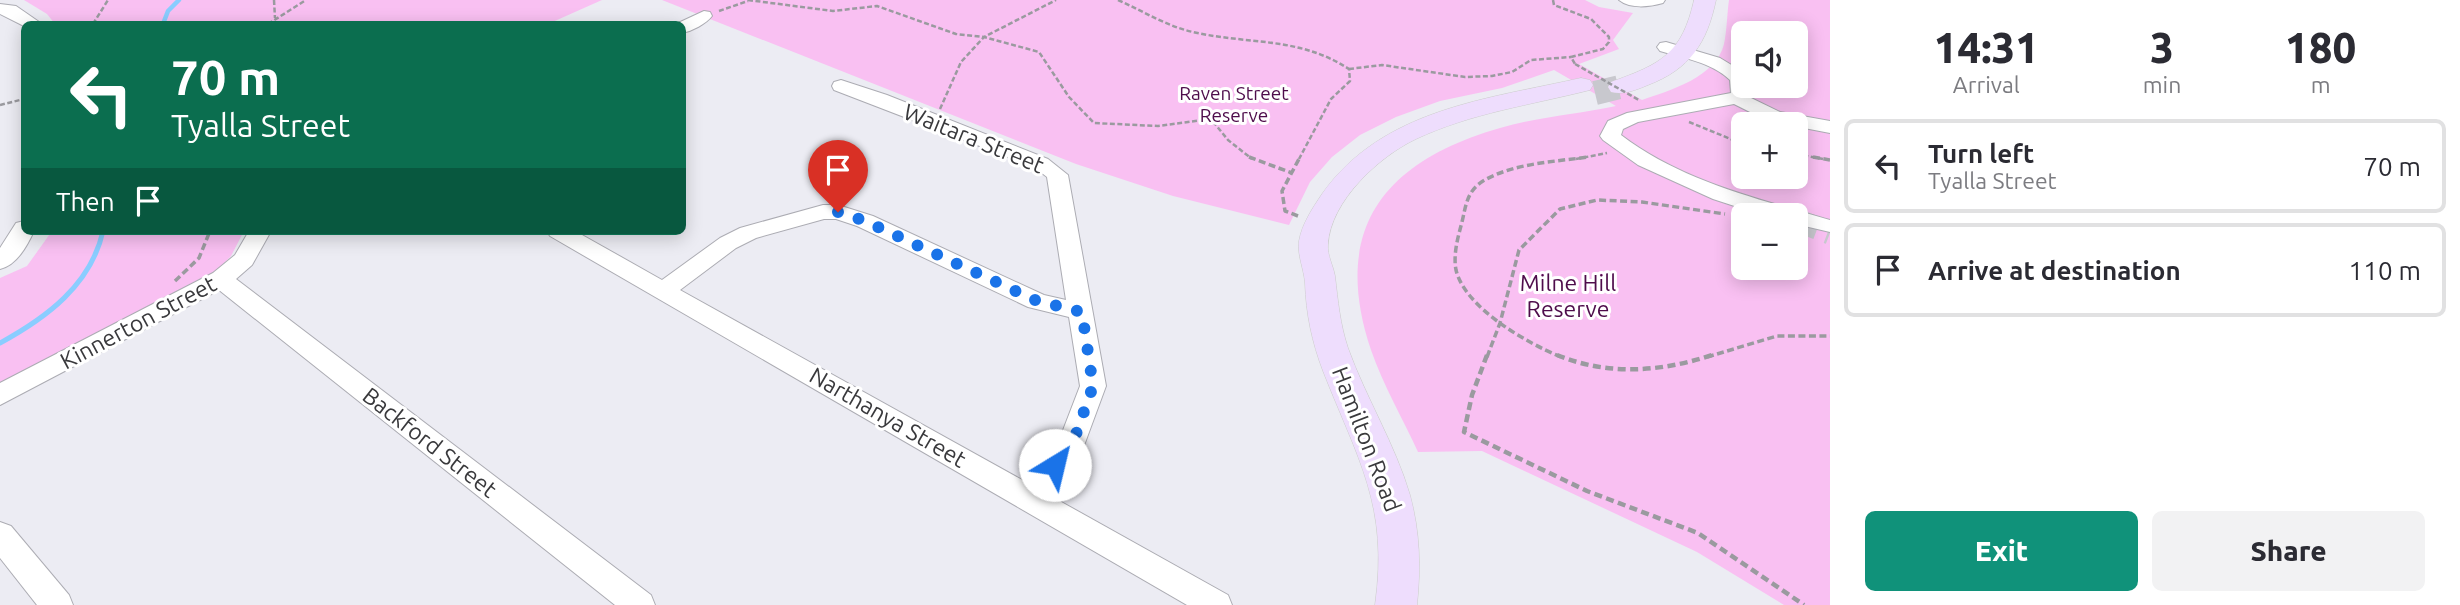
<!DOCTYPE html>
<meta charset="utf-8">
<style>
:root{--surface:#fff;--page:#f2f2f3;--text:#2b2b33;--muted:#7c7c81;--line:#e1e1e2;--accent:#10927a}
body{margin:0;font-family:Ubuntu,sans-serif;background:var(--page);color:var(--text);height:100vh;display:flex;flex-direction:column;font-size:26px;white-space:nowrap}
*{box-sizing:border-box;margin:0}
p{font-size:23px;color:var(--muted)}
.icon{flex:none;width:38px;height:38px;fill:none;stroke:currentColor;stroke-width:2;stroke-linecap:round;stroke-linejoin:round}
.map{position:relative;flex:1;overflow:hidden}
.sheet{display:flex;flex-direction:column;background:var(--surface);width:630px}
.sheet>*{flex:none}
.hud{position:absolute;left:21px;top:21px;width:665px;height:214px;border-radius:10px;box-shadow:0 4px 18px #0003;background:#0b6e4f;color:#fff;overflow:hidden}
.buttons{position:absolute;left:1731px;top:21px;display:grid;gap:14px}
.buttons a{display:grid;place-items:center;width:77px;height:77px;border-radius:10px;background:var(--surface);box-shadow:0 4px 18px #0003;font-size:35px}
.pin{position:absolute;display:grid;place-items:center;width:60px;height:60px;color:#fff;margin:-72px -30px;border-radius:50% 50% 50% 0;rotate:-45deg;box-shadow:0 0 7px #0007}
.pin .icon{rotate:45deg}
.me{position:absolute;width:77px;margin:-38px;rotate:36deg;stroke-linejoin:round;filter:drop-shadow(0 0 5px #0008)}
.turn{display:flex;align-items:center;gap:24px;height:147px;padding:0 35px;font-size:32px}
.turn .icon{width:91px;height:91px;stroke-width:2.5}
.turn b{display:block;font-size:49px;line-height:60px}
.then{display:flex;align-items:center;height:66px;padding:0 35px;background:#0003;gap:14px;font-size:26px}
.eta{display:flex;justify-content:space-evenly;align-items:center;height:119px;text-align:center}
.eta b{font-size:42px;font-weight:800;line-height:49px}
.cta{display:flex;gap:14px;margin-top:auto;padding:14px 35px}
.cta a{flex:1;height:80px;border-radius:10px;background:var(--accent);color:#fff;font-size:28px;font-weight:800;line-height:80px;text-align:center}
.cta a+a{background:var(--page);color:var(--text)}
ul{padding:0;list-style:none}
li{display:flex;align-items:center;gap:21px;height:94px;margin:0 14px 10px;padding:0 21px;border:4px solid var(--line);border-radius:10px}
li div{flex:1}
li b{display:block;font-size:26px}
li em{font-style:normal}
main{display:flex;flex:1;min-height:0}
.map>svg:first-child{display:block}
.green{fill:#f9c0f2;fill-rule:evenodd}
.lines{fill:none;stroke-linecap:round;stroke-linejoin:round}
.stream-far1{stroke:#8acdff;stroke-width:4.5}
.stream{stroke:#8acdff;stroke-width:5}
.minor-tunnel{stroke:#c8c8ce;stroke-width:23;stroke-dasharray:23 11;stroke-linecap:butt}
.major-tunnel{stroke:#c8c8ce;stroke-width:24;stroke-dasharray:24 12;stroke-linecap:butt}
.minor-casing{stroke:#acacb3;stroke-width:2}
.major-casing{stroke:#ccc;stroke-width:1}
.path-far2{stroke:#9a9a9f;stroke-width:2.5;stroke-dasharray:5 2.5;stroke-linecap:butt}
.path-far1{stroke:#9a9a9f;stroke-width:3.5;stroke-dasharray:7 3.5;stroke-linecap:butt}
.path{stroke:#9a9a9f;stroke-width:4.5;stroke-dasharray:8 4.5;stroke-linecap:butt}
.minor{fill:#fff;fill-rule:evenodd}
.major{fill:#eeddfd;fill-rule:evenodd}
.path-bridge{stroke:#9a9a9f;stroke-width:2.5;stroke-dasharray:5 2.5;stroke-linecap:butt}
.route{stroke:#1a73e8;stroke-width:12;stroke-dasharray:0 21.6}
.labels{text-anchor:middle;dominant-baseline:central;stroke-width:6;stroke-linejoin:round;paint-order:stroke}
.far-park-label{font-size:19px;fill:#4e0c4b;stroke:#fff}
.street-label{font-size:23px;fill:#39393c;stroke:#fff}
.park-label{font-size:23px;fill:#4e0c4b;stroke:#fff}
</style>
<main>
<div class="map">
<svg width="1830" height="605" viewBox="0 0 1830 605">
<rect width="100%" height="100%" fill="#ececf3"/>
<g class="green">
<polygon points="24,0 602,0 548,24 55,24 47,14"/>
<path d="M662 0H1585L1599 7 1633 13 1613 40 1619 49 1579 64 1642 100C1671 90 1716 77 1724 44 1727 30 1727 14 1729 0H1830V605H1784L1697 552 1482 451 1418 452C1403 419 1383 385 1371 350 1330 228 1385 161 1500 128 1538 117 1578 114 1616 106L1554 70 1502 88 1440 101 1396 117 1360 135 1332 157 1310 182 1289 225 1173 196 1076 164ZM1743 33H1796V86H1743ZM1743 124H1796V177H1743ZM1743 215H1796V268H1743Z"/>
<polygon points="52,231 244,231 231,256 217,270 0,383 0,278 27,266"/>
</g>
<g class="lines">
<polyline class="stream-far1" points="163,24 168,11 179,0"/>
<path class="stream" d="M0 343C46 318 91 285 103 231"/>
<polyline class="minor-tunnel" points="1796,220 1830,233"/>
<polyline class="major-tunnel" points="1595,93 1620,87"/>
<defs>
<g id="minor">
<path d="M1619 0H1665L1663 3C1649 7 1630 9 1619 0Z"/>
<polygon points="0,4 16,6 42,24 24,26 0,14"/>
<path d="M704 11 710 12 712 16C706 24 692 31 682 33V24H676Z"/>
<path d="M1666 42 1720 58 1743 72V86H1750L1749 97 1780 112 1830 121V133L1768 121 1734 104 1638 122 1623 129 1621 135C1681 181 1758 199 1830 220V232L1796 224V215H1762L1713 199 1638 165 1603 140 1600 136 1608 121 1627 113 1731 93 1730 80C1711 62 1683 58 1660 51L1657 47 1660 43Z"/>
<path d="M841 80 887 95 1048 159 1068 175 1106 386 1082 451 1047 494 1228 595 1232 605H1187L550 236 547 231H575L662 280 720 238 740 228 823 205H838L873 216 1044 295 1066 300 1047 177 1034 167 834 90 832 86 834 82ZM824 219H836L857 226 1028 307 1069 317 1080 386 1060 438 1024 481 680 290 736 248 756 238Z"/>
<path d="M24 221V231H34C27 246 17 265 0 269V248L16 223Z"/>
<polygon points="249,231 271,231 252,265 236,279 651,595 655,605 615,605 219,290 0,405 0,383 213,273 235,255"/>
<polygon points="0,522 11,526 69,595 73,605 37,605 0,558"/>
</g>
<g id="major">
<path d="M1694 0H1716C1707 43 1690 69 1648 85 1636 90 1624 95 1611 92L1608 87 1611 82C1661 64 1682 54 1694 0Z"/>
<path d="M1581 78 1590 80 1593 85 1590 90C1531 105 1471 113 1416 139 1380 156 1330 201 1328 245 1327 255 1333 265 1335 276 1338 301 1340 324 1348 348 1366 398 1395 444 1410 495 1420 532 1421 567 1417 605H1375C1389 505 1358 460 1323 371 1312 342 1306 314 1305 283 1304 269 1297 255 1299 241 1302 224 1312 209 1322 194 1382 109 1487 99 1581 78Z"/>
</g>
</defs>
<use href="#minor" class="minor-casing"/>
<use href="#major" class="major-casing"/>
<g class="path-far2">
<polyline points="274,0 275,18"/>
<polyline points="748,0 833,11 877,6 956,34 984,37 1039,52 1069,97 1094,123 1158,126 1211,119 1228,140 1252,159"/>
<path d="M1118 0C1143 11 1166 26 1193 32 1249 45 1298 36 1349 69L1350 81 1331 99 1299 159"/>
<polyline points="1553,0 1554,5 1591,19 1609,37 1609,42 1603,49 1571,57 1575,64"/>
<polyline points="719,11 748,1"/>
<polyline points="93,24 108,0"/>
<polyline points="268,24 306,0"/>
<polyline points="1349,69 1382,65 1465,77 1492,76 1512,72 1531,60 1571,57"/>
<polyline points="0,105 24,99"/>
<polyline points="940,109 961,62 984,37 1056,0"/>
<polyline points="1689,122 1743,144"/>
<polyline points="1796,154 1823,159"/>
<polyline points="1576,159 1607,153"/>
</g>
<g class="path-far1">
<polyline points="1249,157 1292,173"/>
<polyline points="1813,157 1830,160"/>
<polyline points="1298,216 1285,211 1282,191 1300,157"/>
<polyline points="175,281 199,258 210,231"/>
<polyline points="1487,357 1500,323 1519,250 1560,209 1597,200 1642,202 1725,214"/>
<path d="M1561 357C1527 343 1465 308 1456 270 1453 254 1458 237 1462 222 1466 205 1467 191 1483 181 1514 163 1553 162 1588 157"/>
<polyline points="1707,357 1777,336 1830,336"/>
</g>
<g class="path">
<polyline points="1487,355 1472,395 1464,432 1587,491 1698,533 1804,605"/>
<path d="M1557 355C1608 376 1661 372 1712 355"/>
</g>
<use href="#minor" class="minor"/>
<use href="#major" class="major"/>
<polyline class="path-bridge" points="1575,64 1639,100"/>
</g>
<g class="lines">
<polyline class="route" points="838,212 865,221 1037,301 1082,312 1093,386 1075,437 1055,465"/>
</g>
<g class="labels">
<g class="far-park-label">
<text x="1234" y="93">Raven Street<tspan x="1234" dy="22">Reserve</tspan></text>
</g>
<g class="street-label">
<text transform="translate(974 138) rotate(22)">Waitara Street</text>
<text transform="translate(138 322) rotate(-28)">Kinnerton Street</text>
<text transform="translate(888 417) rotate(30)">Narthanya Street</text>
<text transform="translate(1367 439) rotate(69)">Hamilton Road</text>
<text transform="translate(430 442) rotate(38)">Backford Street</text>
</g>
<g class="park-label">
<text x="1568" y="282">Milne Hill<tspan x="1568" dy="26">Reserve</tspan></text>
</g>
</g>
</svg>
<div class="buttons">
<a><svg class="icon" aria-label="sound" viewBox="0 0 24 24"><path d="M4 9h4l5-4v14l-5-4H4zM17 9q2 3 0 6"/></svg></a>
<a>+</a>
<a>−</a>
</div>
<div class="pin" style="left:838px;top:212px;background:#d93025"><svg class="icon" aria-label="arrive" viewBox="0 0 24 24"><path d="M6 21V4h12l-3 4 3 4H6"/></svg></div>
<svg class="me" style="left:1055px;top:465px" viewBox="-20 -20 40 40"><circle r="19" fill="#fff"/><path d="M0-13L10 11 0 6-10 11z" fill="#1a73e8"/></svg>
<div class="hud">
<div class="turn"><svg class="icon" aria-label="left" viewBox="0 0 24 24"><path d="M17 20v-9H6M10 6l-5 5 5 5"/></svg><div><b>70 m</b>Tyalla Street</div></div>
<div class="then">Then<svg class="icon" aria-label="arrive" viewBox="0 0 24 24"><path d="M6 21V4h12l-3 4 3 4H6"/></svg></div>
</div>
</div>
<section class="sheet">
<div class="eta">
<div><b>14:31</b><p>Arrival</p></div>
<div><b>3</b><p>min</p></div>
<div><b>180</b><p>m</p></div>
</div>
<ul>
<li><svg class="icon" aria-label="left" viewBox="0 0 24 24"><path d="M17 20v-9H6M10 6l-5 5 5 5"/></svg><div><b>Turn left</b><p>Tyalla Street</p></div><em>70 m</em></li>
<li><svg class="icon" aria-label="arrive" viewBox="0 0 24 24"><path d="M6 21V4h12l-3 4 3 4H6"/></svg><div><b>Arrive at destination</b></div><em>110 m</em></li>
</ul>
<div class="cta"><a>Exit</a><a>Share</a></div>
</section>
</main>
